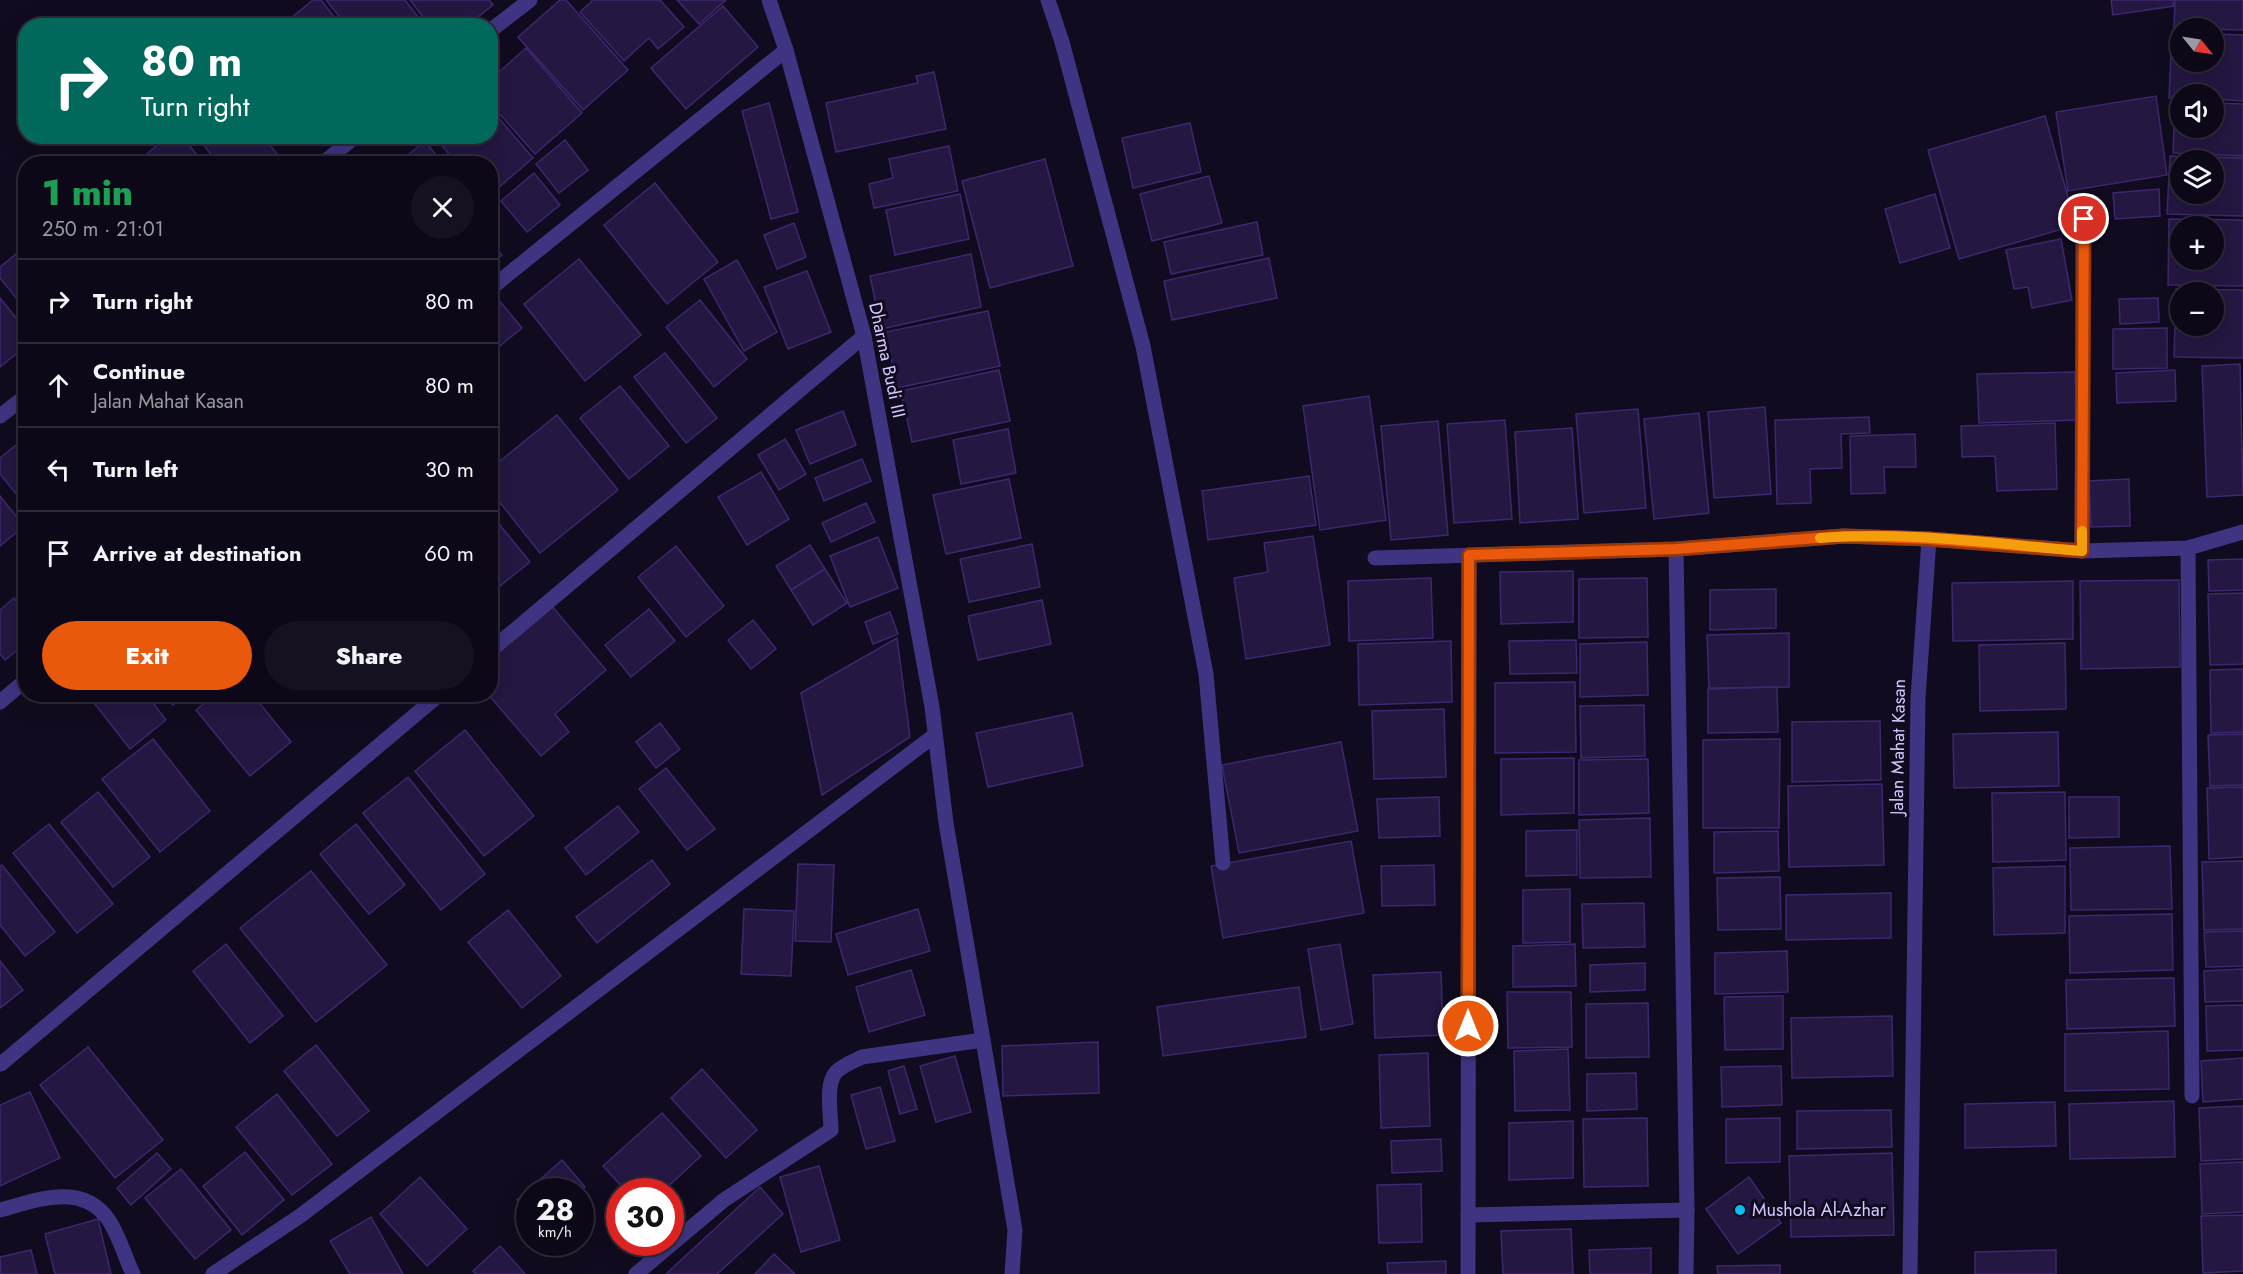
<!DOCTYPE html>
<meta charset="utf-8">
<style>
:root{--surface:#0d0817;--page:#161120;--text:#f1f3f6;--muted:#9a9aa1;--line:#2d2936;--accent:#ea580c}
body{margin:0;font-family:Jost,sans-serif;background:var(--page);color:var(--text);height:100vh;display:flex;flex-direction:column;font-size:22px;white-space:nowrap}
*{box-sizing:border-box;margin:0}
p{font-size:20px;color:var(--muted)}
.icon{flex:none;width:33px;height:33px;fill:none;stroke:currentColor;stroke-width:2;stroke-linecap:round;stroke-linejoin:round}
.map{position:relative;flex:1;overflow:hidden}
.drawer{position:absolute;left:18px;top:156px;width:480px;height:546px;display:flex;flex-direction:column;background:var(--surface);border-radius:24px;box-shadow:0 6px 24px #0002,0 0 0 2px var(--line)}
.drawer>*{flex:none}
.top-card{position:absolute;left:18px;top:18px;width:480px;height:126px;border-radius:24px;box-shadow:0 6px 24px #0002,0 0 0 2px var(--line);background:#00695c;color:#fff;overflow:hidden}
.needle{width:39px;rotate:120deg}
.tools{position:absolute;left:2170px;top:18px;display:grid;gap:12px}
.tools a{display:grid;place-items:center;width:54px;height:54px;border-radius:50%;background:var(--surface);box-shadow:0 6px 24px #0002,0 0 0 2px var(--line);font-size:30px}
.speed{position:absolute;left:516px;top:1178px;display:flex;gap:12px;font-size:30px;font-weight:700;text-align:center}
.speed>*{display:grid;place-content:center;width:78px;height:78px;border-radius:50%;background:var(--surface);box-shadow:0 6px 24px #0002,0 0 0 2px var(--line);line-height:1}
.speed small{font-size:15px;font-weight:400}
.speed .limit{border:9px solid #d22;background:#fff;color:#111}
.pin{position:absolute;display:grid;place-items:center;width:51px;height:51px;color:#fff;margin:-26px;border:3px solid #fff;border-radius:50%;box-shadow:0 2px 6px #0007}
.me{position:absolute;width:66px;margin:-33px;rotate:0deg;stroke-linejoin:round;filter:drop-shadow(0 0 4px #0008)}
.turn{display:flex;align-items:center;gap:21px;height:126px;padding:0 24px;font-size:27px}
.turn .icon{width:78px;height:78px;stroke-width:2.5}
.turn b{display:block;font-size:42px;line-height:51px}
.round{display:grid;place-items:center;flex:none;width:63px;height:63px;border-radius:32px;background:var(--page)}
.headline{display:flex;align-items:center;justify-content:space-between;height:102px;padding:0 24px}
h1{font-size:36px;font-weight:800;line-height:45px;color:#1e9e55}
.primary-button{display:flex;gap:12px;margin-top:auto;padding:12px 24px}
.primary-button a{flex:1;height:69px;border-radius:36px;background:var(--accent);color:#fff;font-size:24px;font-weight:800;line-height:69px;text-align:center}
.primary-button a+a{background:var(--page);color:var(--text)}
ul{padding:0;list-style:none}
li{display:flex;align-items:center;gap:18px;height:84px;padding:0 24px;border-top:2px solid var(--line)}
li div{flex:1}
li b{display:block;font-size:22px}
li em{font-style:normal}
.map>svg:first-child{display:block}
.building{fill:#241741;stroke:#3d276e;stroke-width:1.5;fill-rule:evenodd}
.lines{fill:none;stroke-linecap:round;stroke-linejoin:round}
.minor{stroke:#3f3481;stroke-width:15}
.route-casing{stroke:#983908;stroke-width:15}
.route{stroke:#ea580c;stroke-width:10}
.slow{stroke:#f59e0b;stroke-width:10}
.poi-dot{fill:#00c1f5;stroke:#110b1f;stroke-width:2}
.labels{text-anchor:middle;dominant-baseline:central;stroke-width:6;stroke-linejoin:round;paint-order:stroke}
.street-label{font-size:18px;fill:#d6caff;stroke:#110b1f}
.poi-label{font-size:18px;fill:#d6caff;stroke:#110b1f;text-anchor:start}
</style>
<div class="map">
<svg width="2243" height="1274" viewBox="0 0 2243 1274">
<rect width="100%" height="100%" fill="#110b1f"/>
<g class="building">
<polygon points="313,0 321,0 341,26 281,26"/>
<polygon points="326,0 405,0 425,26 347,26"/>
<polygon points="410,0 489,0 493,5 467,26 430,26"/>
<polygon points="560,0 566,0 628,70 583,110 518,37"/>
<polygon points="593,0 660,0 684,27 658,49 649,38 624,61 580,12"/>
<polygon points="677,0 726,0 699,24"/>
<polygon points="2111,0 2173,0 2174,6 2113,15"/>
<polygon points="2175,0 2243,0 2243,30 2174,28"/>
<polygon points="723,6 758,47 686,109 651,68"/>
<polygon points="2172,32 2181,33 2181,62 2214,62 2214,34 2243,35 2243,101 2214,99 2214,94 2181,94 2181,98 2169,98"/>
<polygon points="526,48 582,113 535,154 490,103 490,80"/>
<polygon points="934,72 946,129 836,152 826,103 918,83 916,76"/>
<polygon points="2156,96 2167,175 2068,191 2056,112"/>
<polygon points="2175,101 2181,101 2181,128 2214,128 2214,103 2243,104 2243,156 2173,153"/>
<polygon points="769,103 798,212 771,219 742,111"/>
<polygon points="490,108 533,158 490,195 490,164 457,164 434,136 490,136"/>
<polygon points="2045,116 2076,225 1959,259 1928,150"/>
<polygon points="1190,123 1201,172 1133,188 1122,138"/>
<polygon points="168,136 182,136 204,164 145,164 141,159"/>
<polygon points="197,136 263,136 285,164 218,164"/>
<polygon points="565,140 588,170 559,193 536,164"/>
<polygon points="425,141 443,164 397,164"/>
<polygon points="949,146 958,191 874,208 869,184 893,178 889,159"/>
<path d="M2170 156 2243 158V216L2167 214ZM2181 160H2214V194H2181Z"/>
<polygon points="1045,159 1073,266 990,288 962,181"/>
<polygon points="534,173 560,205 527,232 501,201"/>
<polygon points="1209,176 1222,223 1152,241 1140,194"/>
<polygon points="655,183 718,262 667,304 604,225"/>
<polygon points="2159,189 2160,216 2115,219 2113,193"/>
<polygon points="960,194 969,239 895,255 886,210"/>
<polygon points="1935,194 1950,248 1900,263 1885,209"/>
<path d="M2169 219 2243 220V286L2168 285ZM2181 226H2214V260H2181Z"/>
<polygon points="1257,222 1263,255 1171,274 1164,242"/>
<polygon points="794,223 806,257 777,269 764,235"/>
<polygon points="2061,239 2072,300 2032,308 2028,287 2014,289 2006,250"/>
<polygon points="490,240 502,255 490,264"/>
<polygon points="26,246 26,310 0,278 0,267"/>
<polygon points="971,254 981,307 881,329 870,276"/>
<polygon points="1269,258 1277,298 1172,320 1164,281"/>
<polygon points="579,259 641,335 585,381 524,304"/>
<polygon points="737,260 777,332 744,351 704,279"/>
<polygon points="807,271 831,332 788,349 764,287"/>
<path d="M2176 289 2243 290V358L2174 357ZM2181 292H2214V326H2181Z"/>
<polygon points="0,298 26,330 26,346 0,367"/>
<polygon points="2158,298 2159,322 2120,324 2119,299"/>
<polygon points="498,299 522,328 491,353 490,305"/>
<polygon points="700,300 747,359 714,387 666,327"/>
<polygon points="988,311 1000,366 897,388 886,332"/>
<polygon points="2167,328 2167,368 2113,369 2113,329"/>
<polygon points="665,353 717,418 686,443 634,377"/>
<polygon points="2240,364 2243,495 2207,497 2202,366"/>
<polygon points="999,370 1010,421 912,442 901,391"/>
<polygon points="2175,370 2176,401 2117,403 2116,373"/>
<polygon points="2075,372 2077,420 1979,423 1977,374"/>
<polygon points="620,386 669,446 629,479 580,418"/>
<polygon points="1369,396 1386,520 1320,530 1303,406"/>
<polygon points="1765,407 1771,494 1714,498 1708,412"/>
<polygon points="1638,409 1646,508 1584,513 1576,414"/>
<polygon points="843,411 856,445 810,464 796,430"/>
<polygon points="1699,413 1709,513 1654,519 1644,419"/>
<polygon points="557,415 618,490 540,553 490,490 490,469"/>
<polygon points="1869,417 1870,433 1841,434 1842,468 1810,469 1811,503 1777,504 1775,420"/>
<polygon points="1505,420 1512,519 1454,523 1447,424"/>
<polygon points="1438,421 1448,535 1391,540 1381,426"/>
<polygon points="2055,423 2057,489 1997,491 1995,456 1962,457 1961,426"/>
<polygon points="1572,428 1578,519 1520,523 1515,432"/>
<polygon points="1008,429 1016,473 961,484 953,440"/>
<polygon points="1915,434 1916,467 1884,467 1885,493 1851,494 1850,436"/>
<polygon points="26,437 26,506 0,474 0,458"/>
<polygon points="785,439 806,474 779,490 758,455"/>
<polygon points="862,459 871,481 824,501 815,478"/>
<polygon points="761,472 789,519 747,545 718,497"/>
<polygon points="1309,476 1316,525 1208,540 1202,491"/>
<polygon points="1009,479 1021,538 946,554 933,495"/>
<polygon points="2129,479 2130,526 2091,527 2089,481"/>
<polygon points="0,496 24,526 0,546"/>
<polygon points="866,503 875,522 831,542 822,523"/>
<polygon points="490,513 530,562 490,594"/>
<polygon points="1313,536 1330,645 1246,659 1234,578 1268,572 1264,543"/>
<polygon points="878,537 898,588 850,607 830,556"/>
<polygon points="1032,544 1040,587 969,602 960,559"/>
<polygon points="810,545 825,569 791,590 776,566"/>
<polygon points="676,546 724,606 686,637 638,577"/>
<polygon points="2243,559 2243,590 2209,591 2208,560"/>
<polygon points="825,569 847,603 813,625 791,590"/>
<polygon points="1573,571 1573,622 1501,624 1500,572"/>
<polygon points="1431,578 1433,638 1349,641 1348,581"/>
<polygon points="1647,578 1648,637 1579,638 1579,579"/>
<polygon points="2179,580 2180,667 2081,669 2080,581"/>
<polygon points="2073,581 2073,639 1953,641 1952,583"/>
<polygon points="1776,589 1776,628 1710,630 1710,590"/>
<polygon points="2243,593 2243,664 2210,665 2208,594"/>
<polygon points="14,598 26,612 26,643 5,660 0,654 0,610"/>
<polygon points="1042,600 1051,644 978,660 968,616"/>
<polygon points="550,604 606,670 555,714 569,732 541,756 488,694 490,694 490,656"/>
<polygon points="649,609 675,641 631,677 605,645"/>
<polygon points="890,612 898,634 873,644 865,622"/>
<polygon points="753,620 776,649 751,669 728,640"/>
<polygon points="1789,633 1789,687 1709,688 1707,635"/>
<polygon points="897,638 910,737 822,795 801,693"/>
<polygon points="1576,640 1577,673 1510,674 1509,641"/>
<polygon points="1451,641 1452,702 1359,705 1358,644"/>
<polygon points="1647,642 1648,695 1580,697 1580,644"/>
<polygon points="2065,643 2066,709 1980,711 1979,645"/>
<polygon points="2243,669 2243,732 2211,733 2210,670"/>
<polygon points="1575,682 1576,752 1495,753 1495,683"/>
<polygon points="1777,687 1778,732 1708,733 1708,689"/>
<polygon points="87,694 146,694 166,720 130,749"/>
<polygon points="165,694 186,694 173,705"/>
<polygon points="215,694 252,694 291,742 250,776 196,710"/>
<polygon points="1644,705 1645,756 1581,758 1580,706"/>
<polygon points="1444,709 1446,777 1374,779 1372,711"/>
<polygon points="1072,713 1083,766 988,787 976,733"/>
<polygon points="1880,721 1881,780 1792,782 1792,722"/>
<polygon points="660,723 680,749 656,768 636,742"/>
<polygon points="465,730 534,816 484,856 415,771"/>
<polygon points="2058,732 2059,786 1954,788 1953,734"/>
<polygon points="2243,734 2243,785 2210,786 2208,735"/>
<polygon points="153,739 210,811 160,852 102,779"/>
<polygon points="1780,739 1779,828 1703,828 1703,740"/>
<polygon points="1341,742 1358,831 1239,853 1222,765"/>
<polygon points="1574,758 1574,813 1501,815 1501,759"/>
<polygon points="1648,759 1649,813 1579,815 1579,760"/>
<polygon points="666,768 715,829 687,850 639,789"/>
<polygon points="408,777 485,874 441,910 363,813"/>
<polygon points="1882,784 1884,865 1789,867 1788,786"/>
<polygon points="2243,787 2243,857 2209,859 2207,788"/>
<polygon points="98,792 150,857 113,887 61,822"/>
<polygon points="2065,792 2066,860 1993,862 1992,793"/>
<polygon points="1439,797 1440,836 1379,838 1377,799"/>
<polygon points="2069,797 2119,797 2119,837 2069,838"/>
<polygon points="618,806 639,832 586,875 565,848"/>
<polygon points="1650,818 1651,877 1580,878 1579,820"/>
<polygon points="49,824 113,904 77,933 13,853"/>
<polygon points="356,824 405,885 369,914 320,854"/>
<polygon points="1577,830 1577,875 1526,876 1526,831"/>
<polygon points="1778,831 1779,871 1714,873 1714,832"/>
<polygon points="1351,841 1364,913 1223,938 1211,866"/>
<polygon points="2170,846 2172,909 2071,910 2070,848"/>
<polygon points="652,860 670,884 597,943 576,917"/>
<polygon points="2243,861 2243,929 2204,930 2202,862"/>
<polygon points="798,864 834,865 831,942 795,941"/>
<polygon points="2,865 55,932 25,956 0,925 0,866"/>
<polygon points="1434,865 1435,905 1382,906 1381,866"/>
<polygon points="2065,866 2065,933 1994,935 1993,868"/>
<polygon points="311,871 387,965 316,1022 240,928"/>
<polygon points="1780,877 1781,929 1718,930 1717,878"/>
<polygon points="1570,889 1570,942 1523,943 1523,890"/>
<polygon points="1891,893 1891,938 1786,940 1786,895"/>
<polygon points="1644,903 1645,947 1583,948 1582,904"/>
<polygon points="744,909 794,911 791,976 741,974"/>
<polygon points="918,909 930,951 848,975 836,934"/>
<polygon points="508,910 561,976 522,1008 468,942"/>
<polygon points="2172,914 2173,970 2070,973 2069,916"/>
<polygon points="2243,931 2243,966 2206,967 2204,932"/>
<polygon points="226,944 283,1016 250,1043 193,971"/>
<polygon points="1340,944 1353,1024 1321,1030 1308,949"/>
<polygon points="1575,944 1576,986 1513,987 1513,946"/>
<polygon points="1787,951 1788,992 1715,994 1715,953"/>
<polygon points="0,961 23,990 0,1008"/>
<polygon points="1645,963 1645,990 1590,992 1590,965"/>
<polygon points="2243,969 2243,1001 2205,1002 2204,971"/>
<polygon points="911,970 925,1015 869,1032 856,987"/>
<polygon points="1441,972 1443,1035 1375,1038 1373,975"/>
<polygon points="2174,978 2175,1026 2067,1029 2066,980"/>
<polygon points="1299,987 1306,1037 1163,1056 1157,1007"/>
<polygon points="1507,992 1571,992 1572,1047 1508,1048"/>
<polygon points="1783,996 1783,1049 1725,1050 1724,997"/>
<polygon points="1648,1003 1649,1057 1586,1058 1586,1004"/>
<polygon points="2243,1005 2243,1050 2207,1051 2206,1006"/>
<polygon points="1892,1016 1893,1076 1792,1078 1791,1018"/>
<polygon points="2168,1031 2169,1089 2065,1091 2065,1034"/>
<polygon points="1098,1042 1099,1093 1003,1096 1002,1046"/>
<polygon points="316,1045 369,1111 337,1136 284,1071"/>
<polygon points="88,1047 163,1140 115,1178 40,1085"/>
<polygon points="1568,1049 1570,1110 1515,1111 1514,1051"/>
<polygon points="1428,1053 1430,1126 1381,1128 1379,1055"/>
<polygon points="955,1056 971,1112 936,1122 920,1066"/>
<polygon points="2243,1058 2243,1099 2203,1102 2201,1061"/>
<polygon points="904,1066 917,1109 900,1114 888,1071"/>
<polygon points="1781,1066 1782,1105 1722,1107 1721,1067"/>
<polygon points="702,1069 757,1130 726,1158 671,1098"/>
<polygon points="1636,1073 1637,1109 1587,1111 1587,1074"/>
<polygon points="880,1087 895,1141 866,1149 851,1095"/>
<polygon points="30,1092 60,1158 0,1186 0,1105"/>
<polygon points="277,1094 332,1164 292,1195 236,1127"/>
<polygon points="2174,1101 2175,1157 2070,1159 2069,1104"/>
<polygon points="2055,1102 2056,1146 1965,1148 1965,1104"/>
<polygon points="2243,1106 2243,1159 2201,1161 2199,1108"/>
<polygon points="1891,1110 1892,1147 1797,1149 1797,1111"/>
<polygon points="662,1113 701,1156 663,1191 626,1191 603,1166"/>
<polygon points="1647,1118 1648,1186 1584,1187 1583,1119"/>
<polygon points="1780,1118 1780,1162 1726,1163 1726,1119"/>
<polygon points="1573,1121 1573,1178 1509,1180 1509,1123"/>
<polygon points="1441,1139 1442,1171 1392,1173 1391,1141"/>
<polygon points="245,1152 284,1200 242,1235 203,1186"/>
<polygon points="157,1153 171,1169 131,1205 117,1188"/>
<polygon points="1892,1153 1894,1235 1791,1237 1789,1156"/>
<polygon points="562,1160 585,1187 580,1191 530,1191 530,1214 517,1200"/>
<polygon points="2243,1162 2243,1212 2202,1214 2200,1164"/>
<polygon points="819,1166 840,1240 801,1252 780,1177"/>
<polygon points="181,1169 231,1230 195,1259 145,1198"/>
<polygon points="420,1177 467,1229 427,1266 380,1214"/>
<polygon points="1749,1177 1781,1223 1738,1254 1706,1209"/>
<polygon points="1421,1184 1422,1242 1379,1243 1377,1185"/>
<polygon points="760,1187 783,1214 717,1274 668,1274 667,1273"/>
<polygon points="2243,1215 2243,1271 2203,1273 2201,1216"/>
<polygon points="371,1217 403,1274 350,1274 330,1241"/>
<polygon points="98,1219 111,1274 55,1274 45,1234"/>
<polygon points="1571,1229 1573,1274 1503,1274 1501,1231"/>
<polygon points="500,1246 525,1274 476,1274 473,1271"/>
<polygon points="1651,1248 1651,1274 1590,1274 1589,1250"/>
<polygon points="31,1250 37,1274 1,1274 0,1257"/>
<polygon points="2056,1250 2056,1274 1975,1274 1975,1252"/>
<polygon points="774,1254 795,1274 755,1274"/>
<polygon points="1446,1261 1446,1274 1388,1274 1387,1263"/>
<polygon points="1780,1265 1780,1274 1718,1274 1717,1266"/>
</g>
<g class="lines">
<g class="minor">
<polyline points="1048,0 1062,42 1143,346 1206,674 1223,863"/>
<polyline points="490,31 530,0"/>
<polyline points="322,164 356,136"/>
<polyline points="490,289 786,50"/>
<polyline points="0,416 26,396"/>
<polyline points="2188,548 2192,1096"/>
<polyline points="1676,549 1687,1210 1686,1274"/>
<polyline points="2082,551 2083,219"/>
<polyline points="1375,558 1676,549 1844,536 1929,539"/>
<polyline points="490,651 864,336"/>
<polyline points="0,702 26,680"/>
<polyline points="983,1040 1015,1230 1012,1274"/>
<polyline points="1,1064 440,694"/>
<path d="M0 1210C35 1201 81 1181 108 1219 118 1233 125 1257 133 1274"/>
<polyline points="1468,1215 1687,1210"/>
<polyline points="213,1274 300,1216 935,735"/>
<path d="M636 1274 724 1200 831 1130C831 1114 825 1085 836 1072 843 1065 854 1061 862 1057L983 1040 946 823 932 707 864 336 786 50 769 0"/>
<polyline points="1468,1274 1469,555"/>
<polyline points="1910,1274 1918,698 1929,539 2082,551 2188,548 2243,532"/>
</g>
</g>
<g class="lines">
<defs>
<polyline id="route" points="1468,1026 1469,555 1676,549 1844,536 1929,539 2082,551 2084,219"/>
</defs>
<use href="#route" class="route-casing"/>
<use href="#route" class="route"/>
<path class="slow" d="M1820 538C1907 531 1996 544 2082 551V531"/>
</g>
<circle class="poi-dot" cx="1740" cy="1210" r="6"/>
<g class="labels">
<g class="street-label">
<text transform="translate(887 360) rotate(78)">Dharma Budi III</text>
<text transform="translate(1898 747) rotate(-89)">Jalan Mahat Kasan</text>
</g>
<g class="poi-label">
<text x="1752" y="1210">Mushola Al-Azhar</text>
</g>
</g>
</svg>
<div class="tools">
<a><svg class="needle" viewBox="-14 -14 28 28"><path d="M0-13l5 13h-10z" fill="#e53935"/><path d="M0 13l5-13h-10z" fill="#9a9aa1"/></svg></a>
<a><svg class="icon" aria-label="sound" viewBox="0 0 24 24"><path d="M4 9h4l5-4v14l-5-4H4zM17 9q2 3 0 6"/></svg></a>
<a><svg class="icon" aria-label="layers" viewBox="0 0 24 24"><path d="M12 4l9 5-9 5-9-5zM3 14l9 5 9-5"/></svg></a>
<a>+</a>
<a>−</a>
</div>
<div class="speed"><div>28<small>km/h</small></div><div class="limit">30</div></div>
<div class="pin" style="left:2084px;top:219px;background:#d93025"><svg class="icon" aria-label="arrive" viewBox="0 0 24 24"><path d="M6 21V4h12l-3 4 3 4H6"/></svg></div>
<svg class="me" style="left:1468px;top:1026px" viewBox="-20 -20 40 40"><circle r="17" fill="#ea580c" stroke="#fff" stroke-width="3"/><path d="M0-11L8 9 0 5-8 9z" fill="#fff"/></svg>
<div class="top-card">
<div class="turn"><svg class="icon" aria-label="right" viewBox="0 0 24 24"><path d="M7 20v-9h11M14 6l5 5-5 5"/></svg><div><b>80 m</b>Turn right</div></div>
</div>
<section class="drawer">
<div class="headline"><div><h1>1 min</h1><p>250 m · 21:01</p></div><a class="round"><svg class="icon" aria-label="close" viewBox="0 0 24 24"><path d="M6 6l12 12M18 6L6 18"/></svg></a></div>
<ul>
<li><svg class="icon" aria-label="right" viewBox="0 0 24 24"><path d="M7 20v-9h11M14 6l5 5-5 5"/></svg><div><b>Turn right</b></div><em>80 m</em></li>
<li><svg class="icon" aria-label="ahead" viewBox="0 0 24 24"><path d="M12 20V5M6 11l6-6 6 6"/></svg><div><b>Continue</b><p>Jalan Mahat Kasan</p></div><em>80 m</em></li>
<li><svg class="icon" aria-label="left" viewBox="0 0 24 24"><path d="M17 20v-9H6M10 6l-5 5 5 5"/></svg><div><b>Turn left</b></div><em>30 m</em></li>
<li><svg class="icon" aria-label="arrive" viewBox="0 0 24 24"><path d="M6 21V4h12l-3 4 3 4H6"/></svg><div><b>Arrive at destination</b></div><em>60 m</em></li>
</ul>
<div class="primary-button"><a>Exit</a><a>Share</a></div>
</section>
</div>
